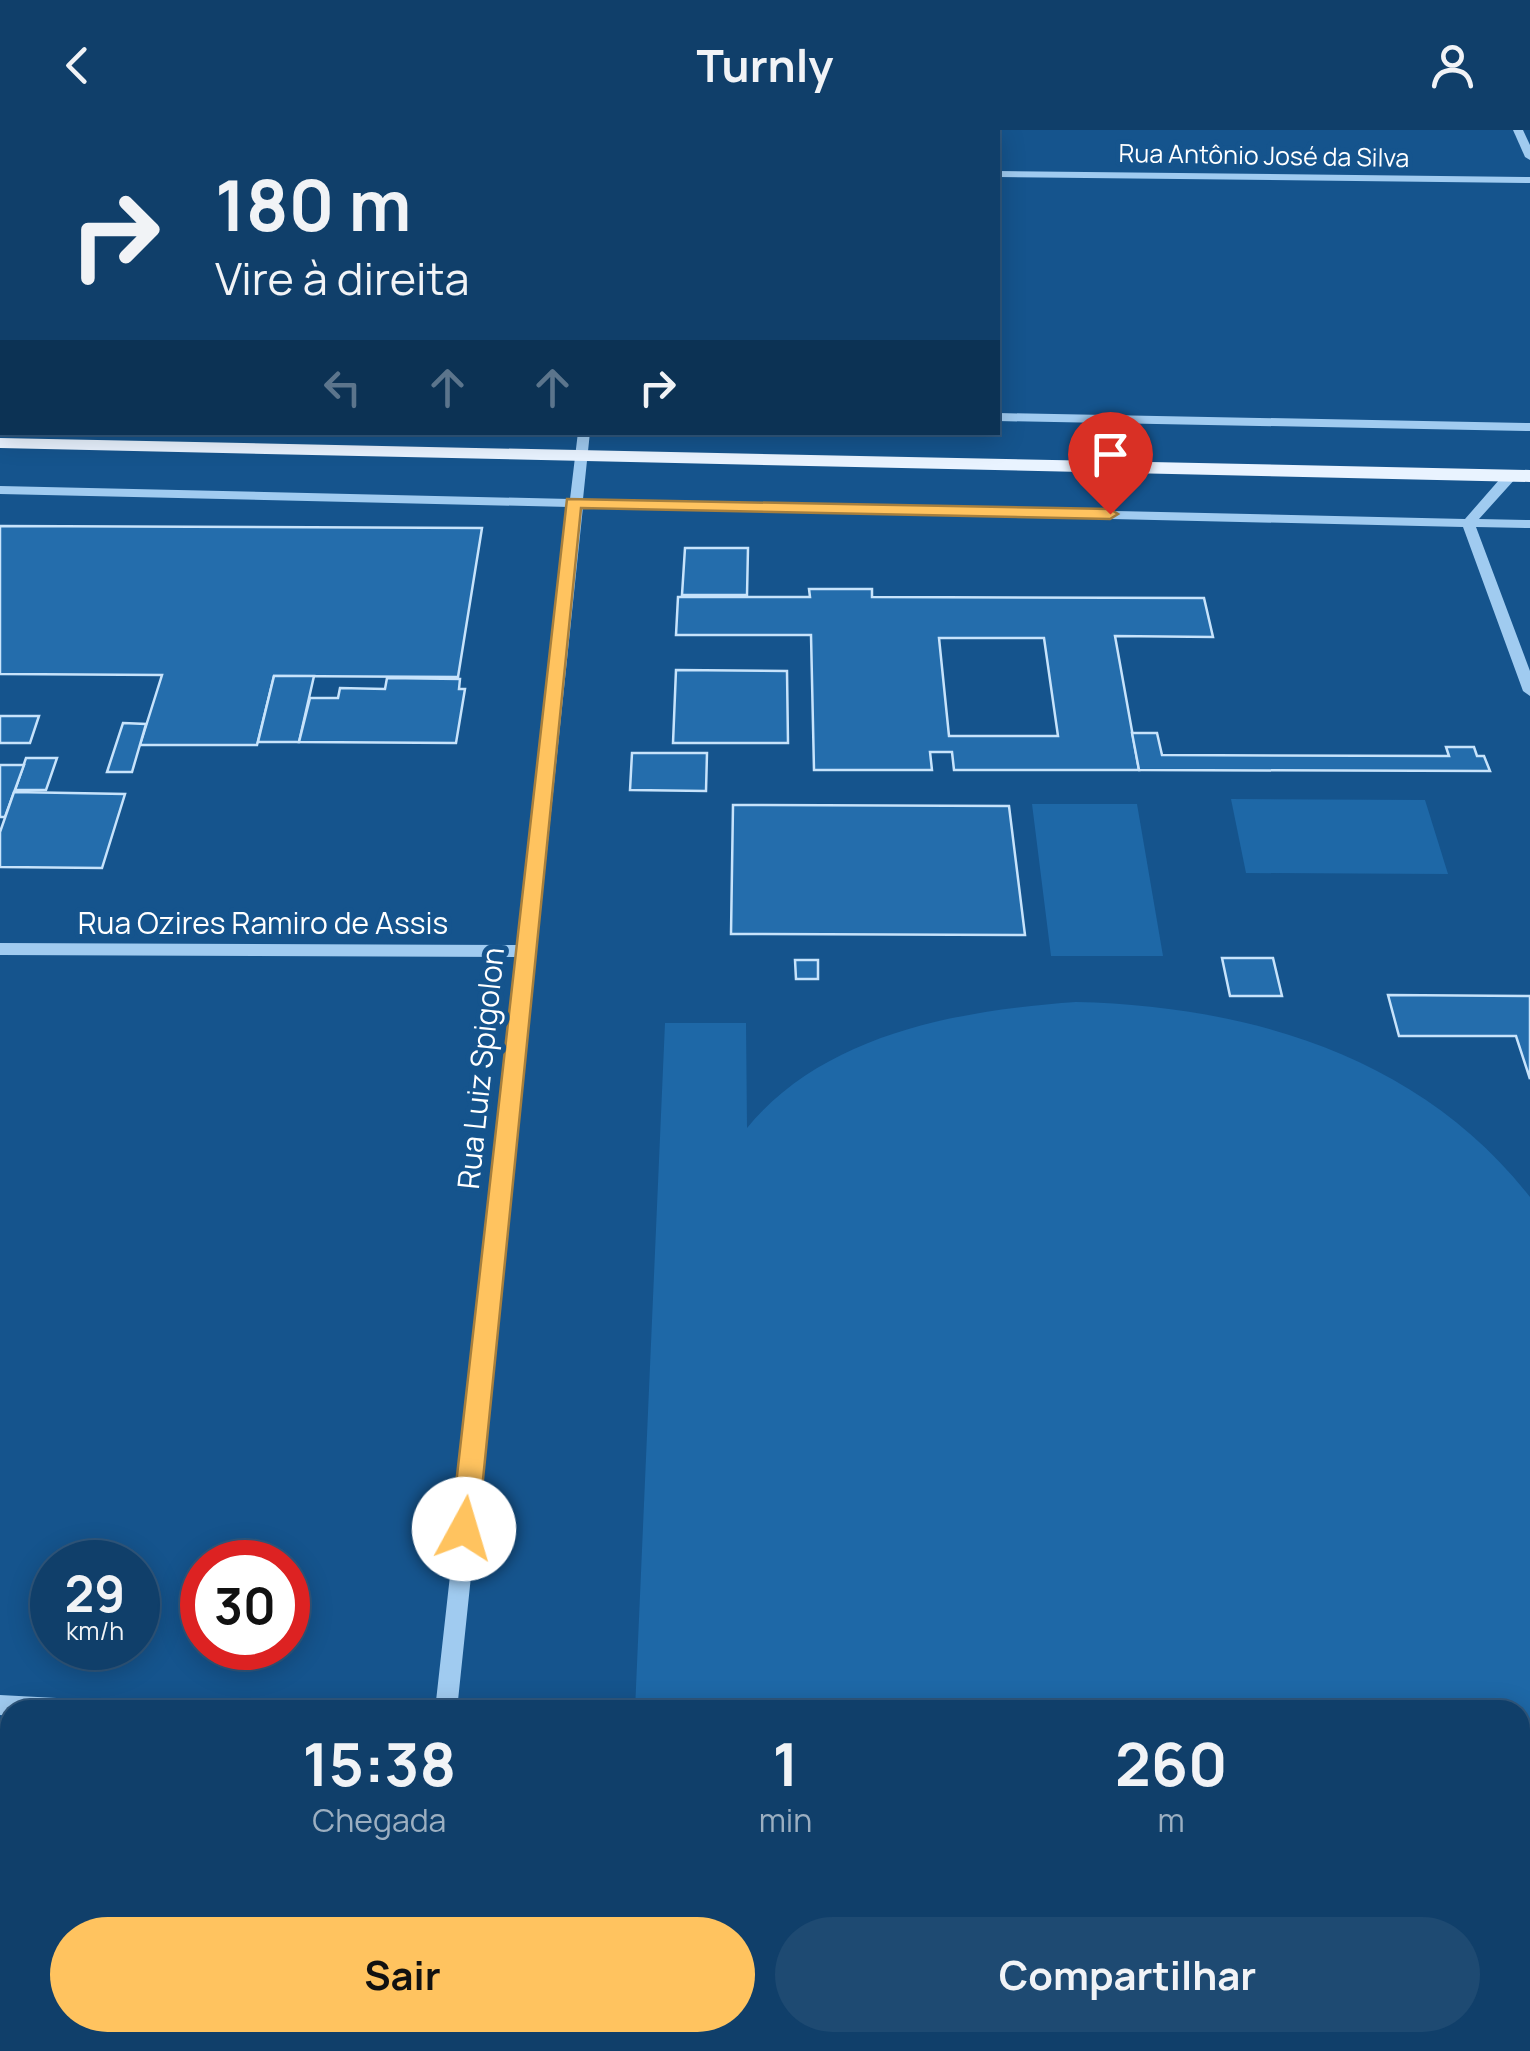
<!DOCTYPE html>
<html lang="pt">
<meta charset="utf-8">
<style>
:root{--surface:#103f6a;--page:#1e4a72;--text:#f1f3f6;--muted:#9cafc1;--line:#30587e;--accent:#ffc35f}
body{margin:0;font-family:Manrope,sans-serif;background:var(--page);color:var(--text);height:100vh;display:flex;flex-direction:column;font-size:38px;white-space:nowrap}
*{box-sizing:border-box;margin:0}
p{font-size:32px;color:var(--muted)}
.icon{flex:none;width:55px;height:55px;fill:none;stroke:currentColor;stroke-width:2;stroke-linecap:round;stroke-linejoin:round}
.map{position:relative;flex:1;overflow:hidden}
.sheet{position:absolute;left:0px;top:1570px;width:1530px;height:352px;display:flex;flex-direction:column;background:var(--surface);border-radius:30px 30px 0 0;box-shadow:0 5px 25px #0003,0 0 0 2px var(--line)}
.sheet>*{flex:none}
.hud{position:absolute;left:0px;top:0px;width:1000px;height:305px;box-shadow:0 5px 25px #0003,0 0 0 2px var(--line);background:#103f6a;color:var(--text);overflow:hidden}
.speed{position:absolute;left:30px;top:1410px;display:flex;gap:20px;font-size:50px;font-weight:700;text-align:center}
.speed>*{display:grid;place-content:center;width:130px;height:130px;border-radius:50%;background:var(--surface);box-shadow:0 5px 25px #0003,0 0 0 2px var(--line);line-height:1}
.speed small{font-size:25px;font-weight:400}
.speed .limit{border:15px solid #d22;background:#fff;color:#111}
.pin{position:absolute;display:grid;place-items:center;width:85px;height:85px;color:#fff;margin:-102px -42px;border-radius:50% 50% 50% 0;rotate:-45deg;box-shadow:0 0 10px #0007}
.pin .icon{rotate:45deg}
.me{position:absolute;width:110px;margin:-55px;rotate:6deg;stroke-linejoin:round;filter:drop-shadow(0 0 8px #0008)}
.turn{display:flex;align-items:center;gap:35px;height:210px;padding:0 50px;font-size:45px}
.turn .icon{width:130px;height:130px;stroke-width:2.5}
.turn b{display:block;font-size:70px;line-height:85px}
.lanes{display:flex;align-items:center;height:95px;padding:0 50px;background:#0003;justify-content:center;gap:50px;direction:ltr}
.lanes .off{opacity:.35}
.eta{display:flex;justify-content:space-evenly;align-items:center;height:170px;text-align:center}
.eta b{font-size:60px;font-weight:700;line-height:70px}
.action{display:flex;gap:20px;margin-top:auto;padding:20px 50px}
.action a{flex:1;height:115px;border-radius:60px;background:var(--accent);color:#111;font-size:40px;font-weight:700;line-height:115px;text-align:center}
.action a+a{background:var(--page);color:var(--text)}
header{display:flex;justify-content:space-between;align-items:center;height:130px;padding:0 50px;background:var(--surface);font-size:45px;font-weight:700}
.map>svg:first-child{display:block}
.green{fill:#1e68a7}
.building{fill:#246dac;stroke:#c7e3fb;stroke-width:2.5;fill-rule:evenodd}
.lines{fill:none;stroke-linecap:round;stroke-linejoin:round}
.minor{fill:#a0cbf0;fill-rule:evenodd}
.major{fill:#e9f3ff;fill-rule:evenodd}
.route{fill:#ffc35f;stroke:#a67f3e;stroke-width:2.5}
.labels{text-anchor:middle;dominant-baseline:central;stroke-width:10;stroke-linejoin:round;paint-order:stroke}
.far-street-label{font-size:25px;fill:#fff;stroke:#15548d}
.street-label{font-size:30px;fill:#fff;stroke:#15548d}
</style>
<header><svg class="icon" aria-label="back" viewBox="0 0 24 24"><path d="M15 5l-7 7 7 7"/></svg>Turnly<svg class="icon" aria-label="person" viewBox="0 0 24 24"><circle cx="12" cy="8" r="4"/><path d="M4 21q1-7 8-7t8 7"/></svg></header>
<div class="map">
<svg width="1530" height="1921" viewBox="0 0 1530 1921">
<rect width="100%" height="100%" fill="#15548d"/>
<g class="green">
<polygon points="1231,669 1425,670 1448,744 1246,743"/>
<polygon points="1032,674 1137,674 1163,826 1051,826"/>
<path d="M1076 872C1249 876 1420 926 1530 1067V1921H621V1912H1520V1580H635L665 893H746L747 998C825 903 961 880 1076 872Z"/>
</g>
<g class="building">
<polygon points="0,396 482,398 458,547 274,546 257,615 140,615 162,545 0,544"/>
<polygon points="685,418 748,418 747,465 682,465"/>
<path d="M809 459H872V467L1204 468 1213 507 1115 506 1139 640H954L952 622H930L932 640H814L811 505H676L678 467H810ZM939 508H1044L1058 606H949Z"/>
<polygon points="676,540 787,541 788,613 673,613"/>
<polygon points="274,546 314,546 299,612 258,612"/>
<polygon points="387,548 460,549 459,559 465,559 456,613 299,612 310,568 338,568 340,558 385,559"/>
<polygon points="0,586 39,586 30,613 0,613"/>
<polygon points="123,593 146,594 132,642 107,642"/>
<polygon points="1132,603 1157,603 1162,625 1449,626 1446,617 1474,617 1477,626 1484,626 1490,641 1139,640"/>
<polygon points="632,623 707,623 706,661 630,660"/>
<polygon points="26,628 57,628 46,660 15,660"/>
<polygon points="0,635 24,635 5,687 0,687"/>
<polygon points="14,662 125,664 102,738 0,737 0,702"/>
<polygon points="733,675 1009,676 1025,805 731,804"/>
<polygon points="1222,828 1273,828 1282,866 1230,866"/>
<polygon points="795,830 818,830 818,849 796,849"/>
<polygon points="1388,865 1530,866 1530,949 1516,906 1399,906"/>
</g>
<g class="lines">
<g class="minor">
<polygon points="1513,0 1523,0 1530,15 1530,30 1525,27"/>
<rect x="0" y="37" width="2" height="6"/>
<polygon points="998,41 1530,47 1530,53 998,47"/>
<rect x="0" y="262" width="2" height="8"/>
<polygon points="998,283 1530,293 1530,301 998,291"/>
<polygon points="578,302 590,302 583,369 1465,389 1506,342 1516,342 1516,348 1479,389 1530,390 1530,398 1476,397 1530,541 1530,566 1523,561 1463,397 583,377 457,1580 435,1580 519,827 0,825 0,813 520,815 569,377 0,364 0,356 570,369"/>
<polygon points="0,1565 94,1570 102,1573 105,1580 10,1580 10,1586 0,1585"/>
<polygon points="399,1912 423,1912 422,1921 398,1921"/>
</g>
<polygon class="major" points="0,308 1530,340 1530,352 0,318"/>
</g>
<polygon class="route" points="567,369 1110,379 1118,384 1110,389 581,378 478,1399 474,1408 464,1411 455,1408 451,1399"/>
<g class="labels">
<g class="far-street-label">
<text transform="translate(1264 25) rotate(1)">Rua Antônio José da Silva</text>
</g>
<g class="street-label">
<text x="263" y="792">Rua Ozires Ramiro de Assis</text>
<text transform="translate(480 938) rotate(-84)">Rua Luiz Spigolon</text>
</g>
</g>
</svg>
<div class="speed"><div>29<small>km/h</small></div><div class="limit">30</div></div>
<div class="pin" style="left:1110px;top:384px;background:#d93025"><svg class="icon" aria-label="arrive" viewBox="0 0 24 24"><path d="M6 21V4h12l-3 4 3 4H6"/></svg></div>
<svg class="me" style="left:464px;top:1399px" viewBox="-20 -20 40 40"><circle r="19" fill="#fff"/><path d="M0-13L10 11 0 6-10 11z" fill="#ffc35f"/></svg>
<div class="hud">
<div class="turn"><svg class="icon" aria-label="right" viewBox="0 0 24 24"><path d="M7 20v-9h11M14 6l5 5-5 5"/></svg><div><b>180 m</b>Vire à direita</div></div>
<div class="lanes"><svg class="icon off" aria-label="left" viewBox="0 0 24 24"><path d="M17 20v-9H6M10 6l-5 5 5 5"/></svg><svg class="icon off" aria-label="ahead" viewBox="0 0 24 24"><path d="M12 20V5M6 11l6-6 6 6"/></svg><svg class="icon off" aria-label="ahead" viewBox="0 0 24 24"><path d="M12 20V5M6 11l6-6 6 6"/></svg><svg class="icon" aria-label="right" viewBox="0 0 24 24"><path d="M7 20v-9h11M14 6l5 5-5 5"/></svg></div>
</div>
<section class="sheet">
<div class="eta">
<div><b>15:38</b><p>Chegada</p></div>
<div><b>1</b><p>min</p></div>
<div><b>260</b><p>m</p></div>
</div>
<div class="action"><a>Sair</a><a>Compartilhar</a></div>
</section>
</div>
